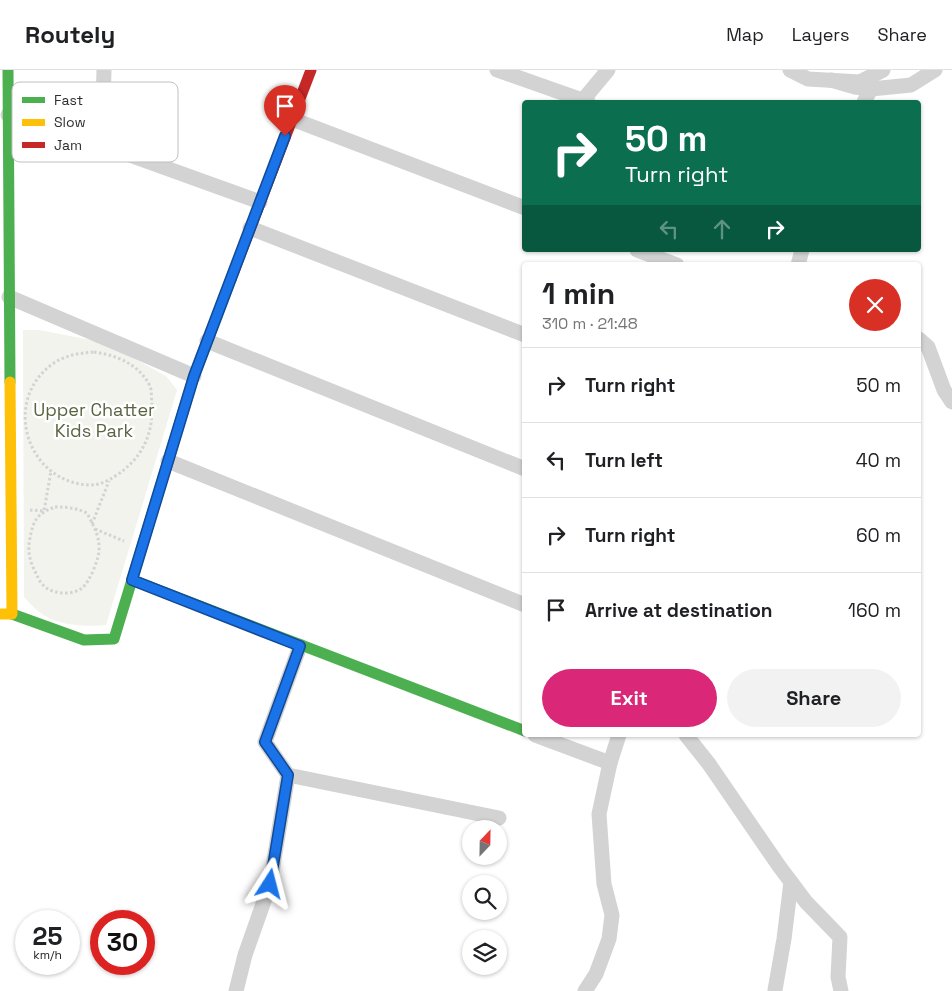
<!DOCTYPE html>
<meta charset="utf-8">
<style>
:root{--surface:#fff;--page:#f2f2f2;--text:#202124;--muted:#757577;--line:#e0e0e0;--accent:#db2777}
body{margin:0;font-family:"Space Grotesk",sans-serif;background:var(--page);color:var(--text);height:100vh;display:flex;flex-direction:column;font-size:19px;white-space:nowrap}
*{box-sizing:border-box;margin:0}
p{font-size:16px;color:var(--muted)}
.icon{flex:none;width:28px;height:28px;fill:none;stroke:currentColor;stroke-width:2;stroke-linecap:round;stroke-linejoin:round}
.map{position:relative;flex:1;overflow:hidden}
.details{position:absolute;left:522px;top:192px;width:399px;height:475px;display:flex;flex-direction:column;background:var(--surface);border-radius:5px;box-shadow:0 1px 4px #0004}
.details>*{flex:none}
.hud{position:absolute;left:522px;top:30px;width:399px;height:152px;border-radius:5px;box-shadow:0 1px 4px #0004;background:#0b6e4f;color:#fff;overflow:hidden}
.needle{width:32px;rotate:22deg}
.fabs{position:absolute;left:462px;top:750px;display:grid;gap:10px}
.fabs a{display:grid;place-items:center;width:45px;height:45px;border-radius:50%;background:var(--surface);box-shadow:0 1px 4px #0004;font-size:25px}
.speed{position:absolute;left:15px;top:840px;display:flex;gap:10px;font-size:25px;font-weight:700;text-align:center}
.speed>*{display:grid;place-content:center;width:65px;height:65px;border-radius:50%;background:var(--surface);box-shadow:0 1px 4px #0004;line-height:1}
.speed small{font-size:12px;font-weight:400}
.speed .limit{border:8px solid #d22;background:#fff;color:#111}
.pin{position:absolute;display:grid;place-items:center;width:42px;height:42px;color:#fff;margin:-51px -21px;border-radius:50% 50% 50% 0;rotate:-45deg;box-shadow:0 0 5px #0007}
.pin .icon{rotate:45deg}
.me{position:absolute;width:55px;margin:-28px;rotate:9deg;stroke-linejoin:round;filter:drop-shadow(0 0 4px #0008)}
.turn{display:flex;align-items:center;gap:18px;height:105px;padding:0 20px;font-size:22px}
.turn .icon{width:65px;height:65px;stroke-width:2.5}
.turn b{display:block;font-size:35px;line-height:42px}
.lanes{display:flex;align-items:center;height:48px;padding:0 20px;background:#0003;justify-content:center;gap:25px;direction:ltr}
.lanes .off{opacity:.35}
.round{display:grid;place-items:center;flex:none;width:52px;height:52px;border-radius:26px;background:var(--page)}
.summary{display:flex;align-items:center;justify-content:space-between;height:85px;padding:0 20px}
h1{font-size:30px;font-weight:700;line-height:38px}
.primary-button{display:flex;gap:10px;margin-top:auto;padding:10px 20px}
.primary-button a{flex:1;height:58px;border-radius:30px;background:var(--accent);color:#fff;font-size:20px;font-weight:700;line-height:58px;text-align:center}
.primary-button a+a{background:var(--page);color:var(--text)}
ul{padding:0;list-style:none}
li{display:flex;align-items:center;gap:15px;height:75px;padding:0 20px;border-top:1px solid var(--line)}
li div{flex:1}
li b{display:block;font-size:19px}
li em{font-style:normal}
header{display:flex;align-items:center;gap:30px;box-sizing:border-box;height:70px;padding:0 25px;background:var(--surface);border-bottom:1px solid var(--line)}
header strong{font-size:24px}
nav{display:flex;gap:28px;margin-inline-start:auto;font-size:18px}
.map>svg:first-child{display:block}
.green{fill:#f1f3ec}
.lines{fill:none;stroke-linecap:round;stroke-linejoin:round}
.path{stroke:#d3d3d3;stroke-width:3;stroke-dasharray:2.5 2.5;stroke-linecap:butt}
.street{stroke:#d3d3d3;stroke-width:15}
.fast{stroke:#4caf50;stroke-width:11}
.slow{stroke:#ffc107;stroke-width:11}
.jam{stroke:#c62828;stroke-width:11}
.route-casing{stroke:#114b97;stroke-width:12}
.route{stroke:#1a73e8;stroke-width:9}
.labels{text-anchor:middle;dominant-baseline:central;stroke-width:5;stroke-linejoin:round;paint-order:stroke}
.park-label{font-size:18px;fill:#596540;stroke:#fff}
.key{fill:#fff;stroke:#c0c0c0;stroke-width:1}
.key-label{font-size:14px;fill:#2e2e2e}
</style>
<header>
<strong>Routely</strong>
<nav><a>Map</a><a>Layers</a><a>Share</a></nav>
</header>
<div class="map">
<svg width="952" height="921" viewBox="0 0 952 921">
<rect width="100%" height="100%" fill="#fff"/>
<path class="green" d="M23 260H39L106 273 166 306 177 320 106 555C85 557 56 556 38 541 33 537 29 532 24 527Z"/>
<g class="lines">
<g class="path">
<path d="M94 282C116 285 139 294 150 316 152 321 151 329 152 335 153 365 142 388 117 405 107 411 101 415 89 415 26 412 1 329 54 293 66 285 80 283 94 282Z"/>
<path d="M55 437C67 437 76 438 87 443 93 455 100 466 99 480 99 488 90 512 82 518 72 526 51 524 43 515 40 512 38 508 37 505 30 493 27 481 30 468 33 450 38 443 55 437Z"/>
<polyline points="30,440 44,441 51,401"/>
<polyline points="92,454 109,411"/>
<polyline points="95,459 124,471"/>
</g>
<g class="street">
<polyline points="497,0 588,32"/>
<polyline points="790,0 808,9 860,12 883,0"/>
<polyline points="831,10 855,17 871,19 911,15 935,0"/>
<polyline points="583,30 608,0"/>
<polyline points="864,32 871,19"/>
<polyline points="8,45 102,75 260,132"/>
<polyline points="292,49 525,138"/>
<polyline points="102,75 104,0"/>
<polyline points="250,158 525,265"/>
<polyline points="637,180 677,195"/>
<polyline points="798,195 802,180"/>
<polyline points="9,227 194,306"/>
<polyline points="919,269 928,277 944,320 952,332"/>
<polyline points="207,271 525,399"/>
<polyline points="168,391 525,535"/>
<polyline points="300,576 265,672 288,705 499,748"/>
<polyline points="535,665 610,693"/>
<polyline points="686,665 709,694 779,796 806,832 840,867 838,907 841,921"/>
<polyline points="775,920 784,869 791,812"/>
<polyline points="236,921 245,885 270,814 288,705"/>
<polyline points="585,921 596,904 609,869 612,845 604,814 599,744 610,693 619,665"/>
</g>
<g class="fast">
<polyline points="8,0 10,312"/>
<polyline points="132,510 525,661"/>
<polyline points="12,544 84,570 114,569 194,306 231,209"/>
</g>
<polyline class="slow" points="0,544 12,544 10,312"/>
<polyline class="jam" points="231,209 311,0"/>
</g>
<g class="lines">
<defs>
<polyline id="route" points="270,814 288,705 265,672 300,576 132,510 194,306 285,66"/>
</defs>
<use href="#route" class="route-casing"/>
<use href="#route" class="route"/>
</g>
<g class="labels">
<g class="park-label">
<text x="94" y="339">Upper Chatter<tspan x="94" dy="21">Kids Park</tspan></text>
</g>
</g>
<rect x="12" y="12" width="166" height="80" rx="8" class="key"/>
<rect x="22" y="27" width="23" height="6" fill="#4caf50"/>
<rect x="22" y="49" width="23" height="7" fill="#ffc107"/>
<rect x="22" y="72" width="23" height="6" fill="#c62828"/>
<g class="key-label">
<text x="54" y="35">Fast</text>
<text x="54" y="57">Slow</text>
<text x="54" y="80">Jam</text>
</g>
</svg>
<div class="fabs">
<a><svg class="needle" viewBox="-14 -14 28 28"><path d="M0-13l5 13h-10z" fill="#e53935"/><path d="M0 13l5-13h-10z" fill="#757577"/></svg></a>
<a><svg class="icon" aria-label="search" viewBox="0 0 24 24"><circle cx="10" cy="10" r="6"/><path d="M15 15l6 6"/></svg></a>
<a><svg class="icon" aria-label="layers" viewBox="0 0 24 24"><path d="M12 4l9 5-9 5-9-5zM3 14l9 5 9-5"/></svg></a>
</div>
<div class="speed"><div>25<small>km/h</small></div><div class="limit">30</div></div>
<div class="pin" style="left:285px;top:66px;background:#d93025"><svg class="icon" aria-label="arrive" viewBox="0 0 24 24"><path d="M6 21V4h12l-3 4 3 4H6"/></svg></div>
<svg class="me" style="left:270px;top:814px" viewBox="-20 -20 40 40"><path d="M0-17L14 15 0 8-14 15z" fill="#1a73e8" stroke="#fff" stroke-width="4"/></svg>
<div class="hud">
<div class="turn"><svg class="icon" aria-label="right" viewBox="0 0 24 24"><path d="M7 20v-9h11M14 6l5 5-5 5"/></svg><div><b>50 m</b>Turn right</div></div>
<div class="lanes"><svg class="icon off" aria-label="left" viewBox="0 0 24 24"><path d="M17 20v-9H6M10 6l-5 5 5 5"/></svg><svg class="icon off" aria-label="ahead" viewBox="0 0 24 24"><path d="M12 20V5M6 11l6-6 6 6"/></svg><svg class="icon" aria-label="right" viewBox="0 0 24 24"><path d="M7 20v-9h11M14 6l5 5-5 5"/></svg></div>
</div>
<section class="details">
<div class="summary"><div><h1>1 min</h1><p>310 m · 21:48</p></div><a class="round" style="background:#d93025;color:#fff"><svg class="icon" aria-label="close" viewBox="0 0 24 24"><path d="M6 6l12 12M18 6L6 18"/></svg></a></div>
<ul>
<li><svg class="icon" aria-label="right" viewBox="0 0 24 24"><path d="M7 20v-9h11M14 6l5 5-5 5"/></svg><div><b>Turn right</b></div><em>50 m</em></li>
<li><svg class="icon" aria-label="left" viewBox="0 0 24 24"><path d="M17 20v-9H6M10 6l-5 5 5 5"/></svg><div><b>Turn left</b></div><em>40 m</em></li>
<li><svg class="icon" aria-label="right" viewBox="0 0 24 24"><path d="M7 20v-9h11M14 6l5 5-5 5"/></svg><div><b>Turn right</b></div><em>60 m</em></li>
<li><svg class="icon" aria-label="arrive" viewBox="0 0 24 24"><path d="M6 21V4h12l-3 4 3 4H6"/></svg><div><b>Arrive at destination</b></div><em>160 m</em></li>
</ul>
<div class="primary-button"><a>Exit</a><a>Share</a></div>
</section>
</div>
